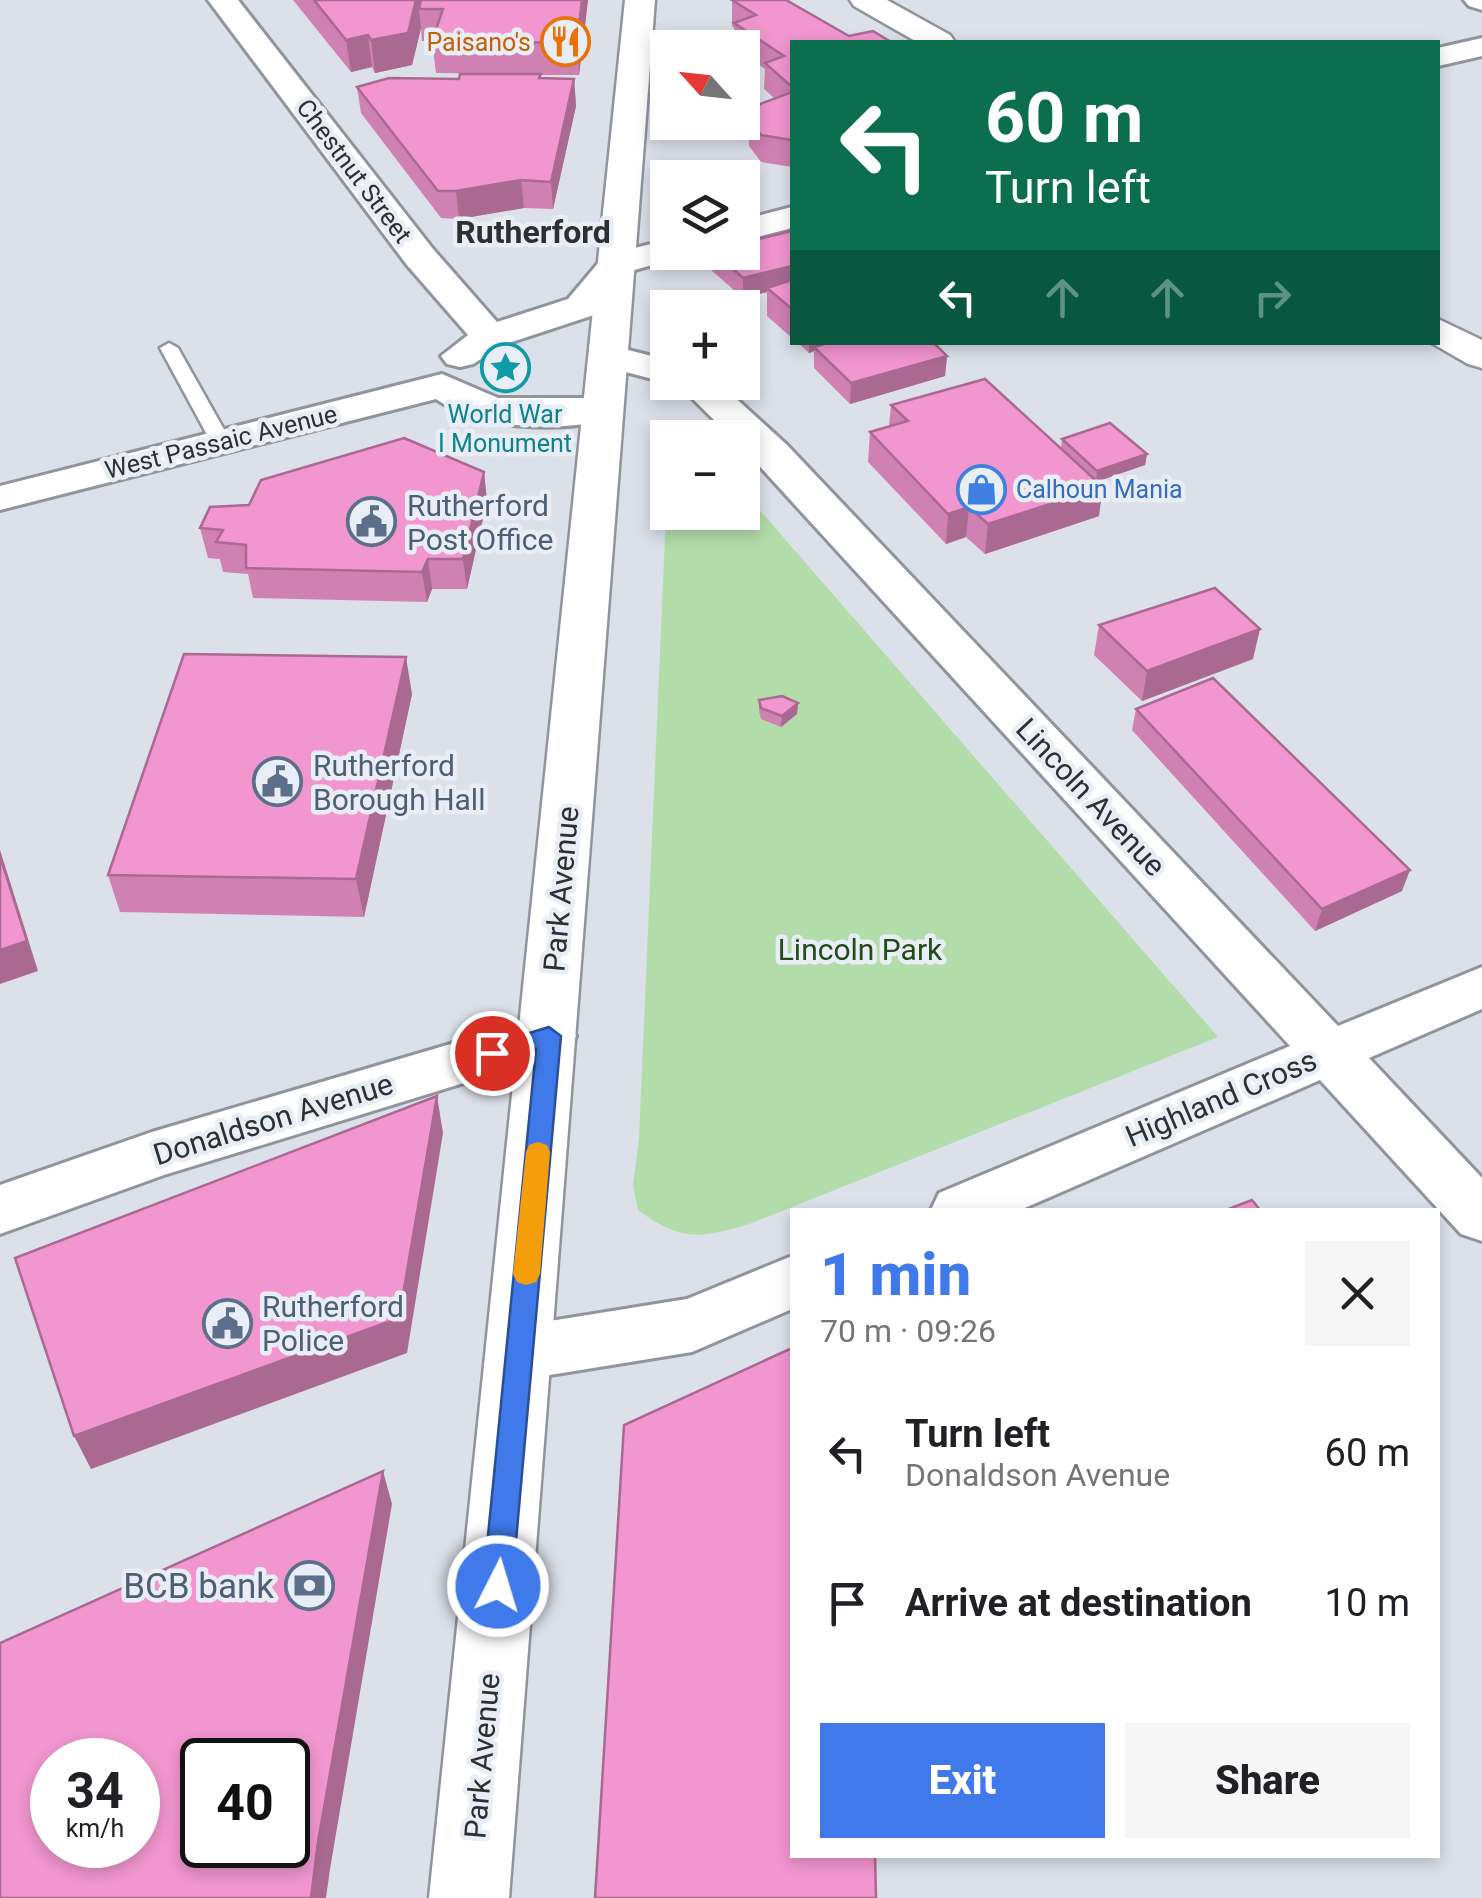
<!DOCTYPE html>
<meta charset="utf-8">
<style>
:root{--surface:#fff;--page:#f6f6f6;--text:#202124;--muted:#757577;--accent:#4079e9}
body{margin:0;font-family:Roboto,sans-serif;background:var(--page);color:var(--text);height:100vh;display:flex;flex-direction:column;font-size:38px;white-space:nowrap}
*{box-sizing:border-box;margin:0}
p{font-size:32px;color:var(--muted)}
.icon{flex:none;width:55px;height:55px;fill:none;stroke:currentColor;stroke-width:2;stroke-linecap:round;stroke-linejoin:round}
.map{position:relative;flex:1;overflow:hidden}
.side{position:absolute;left:790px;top:1208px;width:650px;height:650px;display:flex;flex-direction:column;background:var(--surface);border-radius:0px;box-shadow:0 5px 15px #0003}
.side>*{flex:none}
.guide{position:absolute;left:790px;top:40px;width:650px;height:305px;border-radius:0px;box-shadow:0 5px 15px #0003;background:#0b6e4f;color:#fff;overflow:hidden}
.needle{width:65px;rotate:297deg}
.controls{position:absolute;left:650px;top:30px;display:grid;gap:20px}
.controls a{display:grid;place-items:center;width:110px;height:110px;border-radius:0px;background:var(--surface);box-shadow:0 5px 15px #0003;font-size:50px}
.speed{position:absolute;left:30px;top:1738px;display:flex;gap:20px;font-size:50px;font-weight:700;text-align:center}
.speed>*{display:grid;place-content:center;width:130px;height:130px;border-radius:50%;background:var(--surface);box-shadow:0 5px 15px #0003;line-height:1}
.speed small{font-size:25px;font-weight:400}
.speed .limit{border:5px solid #111;border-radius:15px;background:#fff;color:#111}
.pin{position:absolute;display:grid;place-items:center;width:85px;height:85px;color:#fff;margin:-42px;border:5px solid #fff;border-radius:50%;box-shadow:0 2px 10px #0007}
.me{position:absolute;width:110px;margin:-55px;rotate:5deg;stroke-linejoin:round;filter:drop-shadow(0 0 8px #0008)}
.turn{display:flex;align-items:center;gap:35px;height:210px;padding:0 30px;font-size:45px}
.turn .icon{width:130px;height:130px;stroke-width:2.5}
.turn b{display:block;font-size:70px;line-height:85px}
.lanes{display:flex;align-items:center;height:95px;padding:0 30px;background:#0003;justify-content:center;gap:50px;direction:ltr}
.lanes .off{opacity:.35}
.round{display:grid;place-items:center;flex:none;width:105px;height:105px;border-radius:0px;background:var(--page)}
.head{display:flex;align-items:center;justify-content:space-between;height:170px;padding:0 30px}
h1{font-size:60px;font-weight:800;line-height:75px;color:var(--accent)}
.button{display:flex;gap:20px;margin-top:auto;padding:20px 30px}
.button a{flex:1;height:115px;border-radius:0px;background:var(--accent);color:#fff;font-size:40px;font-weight:800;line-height:115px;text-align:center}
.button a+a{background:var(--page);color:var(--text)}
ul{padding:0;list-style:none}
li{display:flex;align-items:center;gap:30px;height:150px;padding:0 30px}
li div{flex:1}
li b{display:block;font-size:38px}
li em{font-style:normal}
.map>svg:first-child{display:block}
.green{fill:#b3dcab}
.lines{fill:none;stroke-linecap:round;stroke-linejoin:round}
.service-casing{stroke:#90949d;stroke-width:5}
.minor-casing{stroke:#90949d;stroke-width:6}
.tertiary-casing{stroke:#90949d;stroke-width:5}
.service{fill:#fff;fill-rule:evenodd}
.minor{fill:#fff;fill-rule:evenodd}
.tertiary{fill:#fff;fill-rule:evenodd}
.wall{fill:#cf81b2}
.shaded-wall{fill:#a96991}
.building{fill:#f196cf;stroke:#a96991;stroke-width:2.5;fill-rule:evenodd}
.route{fill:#4079e9;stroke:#2a4f97;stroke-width:2.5}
.slow{fill:#f59e0b}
.labels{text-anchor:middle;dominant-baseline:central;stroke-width:9;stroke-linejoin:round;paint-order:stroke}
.far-food-label{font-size:25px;fill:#c56008;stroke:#e8edf6;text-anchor:end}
.far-street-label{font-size:25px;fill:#2d2f33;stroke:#e8edf6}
.far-culture-label{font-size:25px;fill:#0d838f;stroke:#e8edf6}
.far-shop-label{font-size:25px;fill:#366cbe;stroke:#e8edf6;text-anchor:start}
.service-label{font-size:30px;fill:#4e5e75;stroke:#e8edf6;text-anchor:start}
.street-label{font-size:30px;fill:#2d2f33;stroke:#e8edf6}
.park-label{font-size:30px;fill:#204c17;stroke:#e8edf6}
.far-district-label{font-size:32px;font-weight:bold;fill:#2d2f33;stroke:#e8edf6}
.near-service-label{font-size:35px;fill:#4e5e75;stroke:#e8edf6;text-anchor:end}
</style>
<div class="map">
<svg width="1482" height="1898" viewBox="0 0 1482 1898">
<rect width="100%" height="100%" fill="#dbe0e9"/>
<path class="green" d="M667 490 668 512H742L743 491 1218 1037 752 1223C701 1238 683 1243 638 1210L633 1185 639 1139Z"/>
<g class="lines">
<defs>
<polygon id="service" points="169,343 178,348 231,442 228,446 221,448 211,442 160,348"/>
<g id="minor">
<polygon points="208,0 238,0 433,249 497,322 568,299 605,255 668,240 668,252 684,252 680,257 631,271 594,315 503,345 473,364 460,367 447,364 441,356 468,335 407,265"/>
<polygon points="1464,0 1482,0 1482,10 1469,6"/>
<polygon points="1482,38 1482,56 1438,66 1438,48"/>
<polygon points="792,207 792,228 742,241 742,220"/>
<polygon points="608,345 668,360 668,382 672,382 668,383 595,364 589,356 595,348"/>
<path d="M442 374 498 398H602L616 402 622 410 616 418C562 432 483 431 436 399L0 510V486Z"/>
<polygon points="676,382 718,382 787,445 1338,1026 1482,967 1482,1009 1369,1058 1482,1178 1482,1241 1461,1234 1320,1080 1020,1210 931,1210 939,1193 1290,1046 742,447 742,438 732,438"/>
<polygon points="549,1015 568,1021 576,1036 568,1051 164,1175 0,1234 0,1185 152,1132"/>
<polygon points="792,1256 792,1309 692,1352 519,1380 497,1372 488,1353 497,1334 519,1326 687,1299"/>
</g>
<g id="tertiary">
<polygon points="625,0 655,0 509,1898 429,1898"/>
<polygon points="850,0 887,0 950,35 955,42 917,42 854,6"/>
<polygon points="1438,319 1482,340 1482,368 1468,364 1430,342 1438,342"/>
</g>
</defs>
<use href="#service" class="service-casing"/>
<use href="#minor" class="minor-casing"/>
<use href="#tertiary" class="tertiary-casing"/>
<use href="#service" class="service"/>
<use href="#minor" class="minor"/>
<use href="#tertiary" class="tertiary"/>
</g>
<g class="wall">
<polygon points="293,0 588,0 579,75 541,75 541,78 574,79 576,106 553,209 524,208 459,219 441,218 361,113 357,87 509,74 436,73 432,41 422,41 421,28 412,65 375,73 372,67 351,72"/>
<polygon points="732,0 849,36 891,42 792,42 792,167 761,162 749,146 749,119 775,99 764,89 765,69 742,54 742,48 735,48 734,28 732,26"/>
<polygon points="792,231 792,338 767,316 767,292 743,298 711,270 711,252 742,252"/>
<polygon points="797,342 933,342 947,356 945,376 850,404 814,368 814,351 809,353"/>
<polygon points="891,405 1061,448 1062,439 1147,454 1145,465 1097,481 1099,516 985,554 966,537 946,544 868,462 870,432 889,426"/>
<polygon points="484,472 487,501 467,589 432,589 427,602 253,598 248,574 223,572 220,559 208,558 200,528 249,505"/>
<polygon points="1099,625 1253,659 1142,701 1094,655"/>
<polygon points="412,694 364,917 120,912 108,875"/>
<polygon points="759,700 798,703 797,714 781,727 761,719 759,711"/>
<polygon points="1136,709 1402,891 1315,931 1132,730"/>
</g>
<g class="shaded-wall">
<polygon points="416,0 425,0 419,9 421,28 412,65 375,73 371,40"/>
<polygon points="582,0 588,0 579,75 577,43"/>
<polygon points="368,35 372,67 351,72 346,40"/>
<polygon points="574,79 576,106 553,209 551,182"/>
<polygon points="521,180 524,208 459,219 456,191"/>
<polygon points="792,266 792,285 767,288 767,292 743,298 743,278"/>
<polygon points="809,342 842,342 814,347 814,351 809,353"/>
<polygon points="947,356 945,376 850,404 851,383"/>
<polygon points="1147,454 1145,465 1096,482 1097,471"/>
<polygon points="484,472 487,501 467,589 463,559"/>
<polygon points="1103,487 1099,516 985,554 988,524"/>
<polygon points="969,507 966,537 946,544 948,514"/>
<polygon points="428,559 432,589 427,602 422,572"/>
<polygon points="1260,629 1253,659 1142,701 1147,671"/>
<polygon points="406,657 412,694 364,917 356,879"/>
<polygon points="798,703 797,714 781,727 782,716"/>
<polygon points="0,850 38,971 0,984"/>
<polygon points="1410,870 1402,891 1315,931 1322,909"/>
<polygon points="437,1096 443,1133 407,1353 91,1469 74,1436"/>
<polygon points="383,1471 392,1504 330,1869 326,1898 311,1898 318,1842"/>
</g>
<g class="building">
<polygon points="314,0 416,0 408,33 371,40 368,35 346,40"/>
<polygon points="421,0 582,0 577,43 432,41 443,9 419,9"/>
<polygon points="732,0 786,0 849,36 873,31 891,42 792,42 792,87 765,63 784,56 734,23 756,15"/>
<polygon points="460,74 541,74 539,78 574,79 551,182 521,180 456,191 438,191 357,87 389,78 459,79"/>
<polygon points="792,92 792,140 761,135 749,119 760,104"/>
<polygon points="792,231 792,266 743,278 714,252 742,252 742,243"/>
<polygon points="792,280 792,309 767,288"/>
<polygon points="831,342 933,342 947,356 851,383 814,347"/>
<polygon points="985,379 1103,487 988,524 969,507 948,514 870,432 908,421 891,405"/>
<polygon points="1110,423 1147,454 1097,471 1062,439"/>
<polygon points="404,438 484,472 463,559 428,559 422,572 246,568 246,545 216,542 223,530 200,528 210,507 249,505 261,480"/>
<polygon points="1215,588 1260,629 1147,671 1099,625"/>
<polygon points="184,654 406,657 356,879 108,875"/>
<polygon points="1213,678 1410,870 1322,909 1136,709"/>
<polygon points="782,696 798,703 782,716 761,708 759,700"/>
<polygon points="0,856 27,941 0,950"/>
<polygon points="437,1096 399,1318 74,1436 15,1258"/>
<polygon points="1252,1200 1260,1210 1226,1210"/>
<polygon points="792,1348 792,1855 875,1855 876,1898 595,1898 624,1425"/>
<path d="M383 1471 318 1842 311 1898H0V1643ZM52 1760H138V1845H52ZM202 1760H288V1845H202Z"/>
</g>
<polygon class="route" points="549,1027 561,1036 512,1586 508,1596 498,1600 487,1596 483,1586 536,1049 492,1062 484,1060 480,1053 484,1047"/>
<polygon class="slow" points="538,1142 547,1145 550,1152 540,1274 536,1282 526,1285 517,1282 513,1274 526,1152 529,1145"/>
<defs>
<symbol id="restaurant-ring" viewBox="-11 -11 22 22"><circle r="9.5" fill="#e8edf6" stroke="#e8710a" stroke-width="1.5"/><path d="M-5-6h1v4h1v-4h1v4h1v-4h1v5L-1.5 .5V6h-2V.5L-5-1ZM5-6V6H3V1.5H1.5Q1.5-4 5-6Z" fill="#e8710a"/></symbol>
<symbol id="sight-ring" viewBox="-11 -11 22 22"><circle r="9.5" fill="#e8edf6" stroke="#0f9aa8" stroke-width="1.5"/><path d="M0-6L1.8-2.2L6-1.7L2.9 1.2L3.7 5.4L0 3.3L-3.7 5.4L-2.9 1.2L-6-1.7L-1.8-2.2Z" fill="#0f9aa8"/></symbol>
<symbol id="shop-ring" viewBox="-11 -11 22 22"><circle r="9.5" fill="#e8edf6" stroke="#3f7fe0" stroke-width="1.5"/><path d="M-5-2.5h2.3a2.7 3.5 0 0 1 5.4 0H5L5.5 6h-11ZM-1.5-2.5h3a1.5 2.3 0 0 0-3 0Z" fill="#3f7fe0"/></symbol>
<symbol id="civic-ring" viewBox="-11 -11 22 22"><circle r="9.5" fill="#e8edf6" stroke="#5c6f8a" stroke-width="1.5"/><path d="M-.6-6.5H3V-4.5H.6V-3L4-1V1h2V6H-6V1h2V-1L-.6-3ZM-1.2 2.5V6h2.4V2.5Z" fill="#5c6f8a"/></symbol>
<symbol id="bank-ring" viewBox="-11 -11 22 22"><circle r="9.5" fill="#e8edf6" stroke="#5c6f8a" stroke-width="1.5"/><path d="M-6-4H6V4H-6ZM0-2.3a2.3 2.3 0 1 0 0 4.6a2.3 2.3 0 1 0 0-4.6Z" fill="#5c6f8a"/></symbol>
</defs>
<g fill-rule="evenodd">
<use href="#restaurant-ring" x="538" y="14" width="55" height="55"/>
<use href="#sight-ring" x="478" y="340" width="55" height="55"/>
<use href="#shop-ring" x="954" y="462" width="55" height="55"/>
<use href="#civic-ring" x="344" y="494" width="55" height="55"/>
<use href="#civic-ring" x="250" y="754" width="55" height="55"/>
<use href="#civic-ring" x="200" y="1296" width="55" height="55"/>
<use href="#bank-ring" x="282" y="1558" width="55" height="55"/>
</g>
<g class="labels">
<g class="far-food-label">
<text x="531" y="42">Paisano's</text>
</g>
<g class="far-street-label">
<text transform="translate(354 171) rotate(53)">Chestnut Street</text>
<text transform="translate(221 442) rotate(-14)">West Passaic Avenue</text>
</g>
<g class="far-culture-label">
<text x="505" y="414">World War<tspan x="505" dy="29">I Monument</tspan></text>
</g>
<g class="far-shop-label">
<text x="1016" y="489">Calhoun Mania</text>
</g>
<g class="service-label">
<text x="407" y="505">Rutherford<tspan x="407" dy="34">Post Office</tspan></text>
<text x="313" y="765">Rutherford<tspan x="313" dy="34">Borough Hall</tspan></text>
<text x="262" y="1306">Rutherford<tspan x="262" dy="34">Police</tspan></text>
</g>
<g class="street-label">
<text transform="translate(1091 797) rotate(47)">Lincoln Avenue</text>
<text transform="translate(561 889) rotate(-85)">Park Avenue</text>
<text transform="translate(1221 1098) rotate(-23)">Highland Cross</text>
<text transform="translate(273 1119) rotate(-17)">Donaldson Avenue</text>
<text transform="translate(482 1756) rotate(-85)">Park Avenue</text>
</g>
<g class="park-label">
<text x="860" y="949">Lincoln Park</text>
</g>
<g class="far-district-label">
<text x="533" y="232">Rutherford</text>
</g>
<g class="near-service-label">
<text x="274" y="1586">BCB bank</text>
</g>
</g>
</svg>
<div class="controls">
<a><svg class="needle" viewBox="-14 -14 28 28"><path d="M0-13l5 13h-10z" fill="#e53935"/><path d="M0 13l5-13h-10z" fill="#757577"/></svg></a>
<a><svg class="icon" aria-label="layers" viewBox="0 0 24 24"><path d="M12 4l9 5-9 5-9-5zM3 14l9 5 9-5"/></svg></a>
<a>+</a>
<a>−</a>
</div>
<div class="speed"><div>34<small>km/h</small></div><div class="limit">40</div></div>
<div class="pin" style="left:492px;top:1053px;background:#d93025"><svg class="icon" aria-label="arrive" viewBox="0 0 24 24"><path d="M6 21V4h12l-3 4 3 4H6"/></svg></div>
<svg class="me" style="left:498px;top:1586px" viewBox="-20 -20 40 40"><circle r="17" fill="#4079e9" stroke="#fff" stroke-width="3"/><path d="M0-11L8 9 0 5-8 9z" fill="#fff"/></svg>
<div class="guide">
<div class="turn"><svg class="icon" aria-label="left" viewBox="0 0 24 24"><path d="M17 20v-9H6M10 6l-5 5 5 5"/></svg><div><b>60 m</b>Turn left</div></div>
<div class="lanes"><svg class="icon" aria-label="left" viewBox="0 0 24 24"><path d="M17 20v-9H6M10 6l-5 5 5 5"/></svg><svg class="icon off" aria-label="ahead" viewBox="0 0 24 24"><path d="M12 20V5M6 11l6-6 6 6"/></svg><svg class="icon off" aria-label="ahead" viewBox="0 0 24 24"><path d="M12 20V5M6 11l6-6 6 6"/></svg><svg class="icon off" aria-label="right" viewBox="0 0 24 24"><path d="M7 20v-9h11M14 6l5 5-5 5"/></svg></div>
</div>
<section class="side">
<div class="head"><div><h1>1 min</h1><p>70 m · 09:26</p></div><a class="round"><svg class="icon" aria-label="close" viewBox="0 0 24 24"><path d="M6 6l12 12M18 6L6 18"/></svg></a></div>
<ul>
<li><svg class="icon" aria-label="left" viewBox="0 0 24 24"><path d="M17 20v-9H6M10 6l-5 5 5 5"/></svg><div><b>Turn left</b><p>Donaldson Avenue</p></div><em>60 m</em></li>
<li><svg class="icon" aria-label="arrive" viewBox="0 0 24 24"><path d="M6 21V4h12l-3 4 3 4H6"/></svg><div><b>Arrive at destination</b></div><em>10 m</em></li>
</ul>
<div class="button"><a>Exit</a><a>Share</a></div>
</section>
</div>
